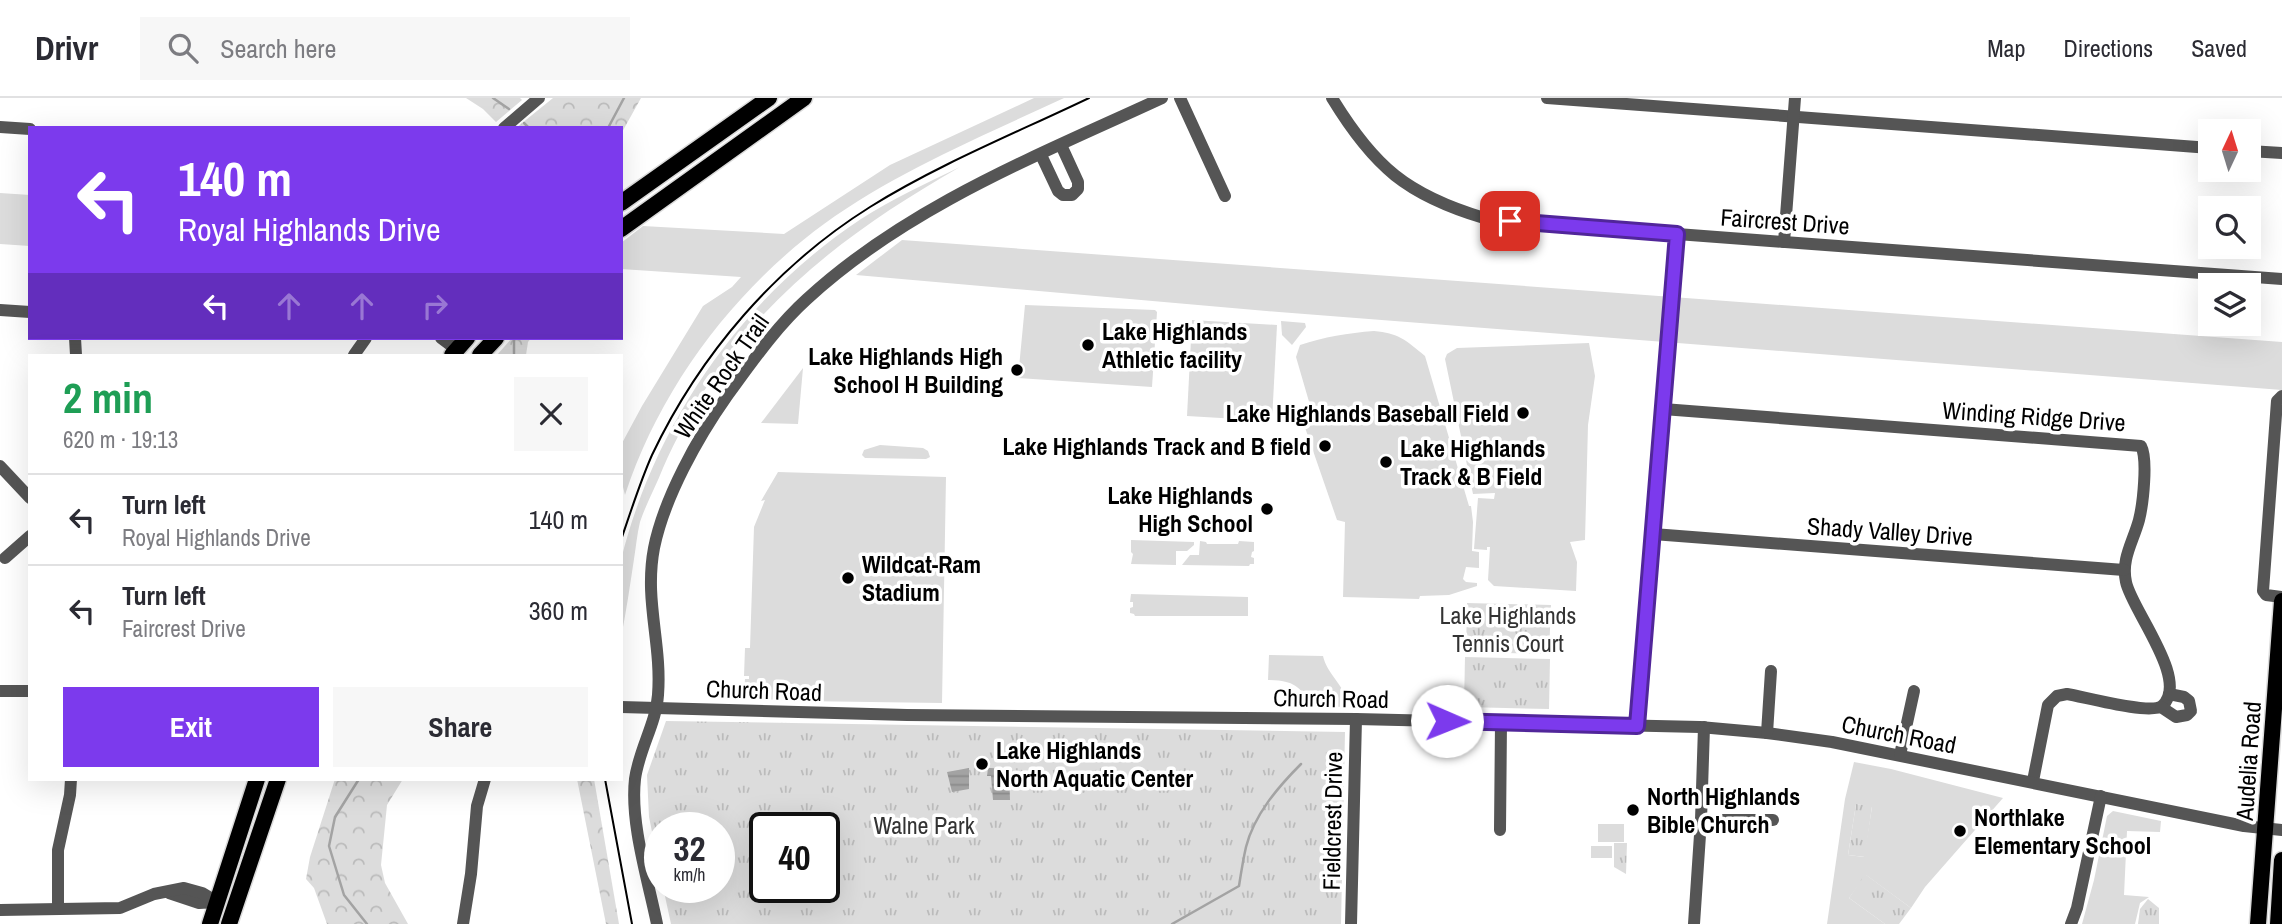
<!DOCTYPE html>
<meta charset="utf-8">
<style>
:root{--surface:#fff;--page:#f7f7f7;--text:#2b2b33;--muted:#7c7c81;--line:#e1e1e2;--accent:#7c3aed}
body{margin:0;font-family:"Archivo Narrow",sans-serif;background:var(--page);color:var(--text);height:100vh;display:flex;flex-direction:column;font-size:26px;white-space:nowrap}
*{box-sizing:border-box;margin:0}
p{font-size:23px;color:var(--muted)}
.icon{flex:none;width:38px;height:38px;fill:none;stroke:currentColor;stroke-width:2;stroke-linecap:round;stroke-linejoin:round}
.map{position:relative;flex:1;overflow:hidden}
.drawer{position:absolute;left:28px;top:256px;width:595px;height:427px;display:flex;flex-direction:column;background:var(--surface);border-radius:0px;box-shadow:0 7px 28px #0002}
.drawer>*{flex:none}
.hud{position:absolute;left:28px;top:28px;width:595px;height:214px;border-radius:0px;box-shadow:0 7px 28px #0002;background:#7c3aed;color:#fff;overflow:hidden}
.needle{width:46px;rotate:4deg}
.fabs{position:absolute;left:2198px;top:21px;display:grid;gap:14px}
.fabs a{display:grid;place-items:center;width:63px;height:63px;border-radius:0px;background:var(--surface);box-shadow:0 7px 28px #0002;font-size:35px}
.speed{position:absolute;left:644px;top:714px;display:flex;gap:14px;font-size:35px;font-weight:700;text-align:center}
.speed>*{display:grid;place-content:center;width:91px;height:91px;border-radius:50%;background:var(--surface);box-shadow:0 7px 28px #0002;line-height:1}
.speed small{font-size:18px;font-weight:400}
.speed .limit{border:4px solid #111;border-radius:10px;background:#fff;color:#111}
.pin{position:absolute;display:grid;place-items:center;width:60px;height:60px;color:#fff;margin:-30px;border-radius:14px;box-shadow:0 4px 10px #0006}
.me{position:absolute;width:77px;margin:-38px;rotate:91deg;stroke-linejoin:round;filter:drop-shadow(0 0 5px #0008)}
.turn{display:flex;align-items:center;gap:24px;height:147px;padding:0 35px;font-size:32px}
.turn .icon{width:91px;height:91px;stroke-width:2.5}
.turn b{display:block;font-size:49px;line-height:60px}
.lanes{display:flex;align-items:center;height:66px;padding:0 35px;background:#0003;justify-content:center;gap:35px;direction:ltr}
.lanes .off{opacity:.35}
.round{display:grid;place-items:center;flex:none;width:74px;height:74px;border-radius:0px;background:var(--page)}
.overview{display:flex;align-items:center;justify-content:space-between;height:119px;padding:0 35px}
h1{font-size:42px;font-weight:700;line-height:52px;color:#1e9e55}
.button{display:flex;gap:14px;margin-top:auto;padding:14px 35px}
.button a{flex:1;height:80px;border-radius:0px;background:var(--accent);color:#fff;font-size:28px;font-weight:700;line-height:80px;text-align:center}
.button a+a{background:var(--page);color:var(--text)}
ul{padding:0;list-style:none}
li{display:flex;align-items:center;gap:21px;height:91px;padding:0 35px;border-top:2px solid var(--line)}
li div{flex:1}
li b{display:block;font-size:26px}
li em{font-style:normal}
header{display:flex;align-items:center;gap:42px;box-sizing:border-box;height:98px;padding:0 35px;background:var(--surface);border-bottom:2px solid var(--line)}
header strong{font-size:33px}
nav{display:flex;gap:38px;margin-inline-start:auto;font-size:24px}
.search{width:490px;height:63px;background:var(--page);display:flex;align-items:center;gap:18px;box-sizing:border-box;padding:0 24px;border-radius:0px;color:var(--muted);font-size:26px}
.map>svg:first-child{display:block}
.green{fill:#dcdcdc;fill-rule:evenodd}
.forest{fill:url(#forest-crowns)}
.park{fill:url(#park-tufts);fill-rule:evenodd}
.water{fill:url(#water-rules)}
.lines{fill:none;stroke-linecap:round;stroke-linejoin:round}
.stream{stroke:#a3a3a3;stroke-width:2.5}
.major-casing{stroke:#dbdbdb;stroke-width:19}
.minor{stroke:#555;stroke-width:12}
.major{stroke:#000;stroke-width:16}
.tram{stroke:#000;stroke-width:2}
.route-casing{stroke:#51269a;stroke-width:18}
.route{stroke:#7c3aed;stroke-width:12}
.poi-dot{fill:#000;stroke:#fff;stroke-width:2.5}
.labels{text-anchor:middle;dominant-baseline:central;stroke-width:7;stroke-linejoin:round;paint-order:stroke}
.street-label{font-size:24px;fill:#000;stroke:#fff}
.poi-label{font-size:24px;font-weight:bold;fill:#000;stroke:#fff;text-anchor:start}
.park-label{font-size:24px;fill:#333;stroke:#fff}
</style>
<header>
<strong>Drivr</strong>
<div class="search"><svg class="icon" aria-label="search" viewBox="0 0 24 24"><circle cx="10" cy="10" r="6"/><path d="M15 15l6 6"/></svg>Search here</div>
<nav><a>Map</a><a>Directions</a><a>Saved</a></nav>
</header>
<div class="map">
<svg width="2282" height="826" viewBox="0 0 2282 826">
<defs>
<pattern id="forest-crowns" width="20" height="18" patternUnits="userSpaceOnUse" patternTransform="scale(1.75)"><rect width="20" height="18" fill="#dcdcdc"/><path d="M2 6a3 3 0 1 1 6 0M12 15a3 3 0 1 1 6 0" fill="none" stroke="#bbb"/></pattern>
<pattern id="park-tufts" width="24" height="20" patternUnits="userSpaceOnUse" patternTransform="scale(1.75)"><rect width="24" height="20" fill="#dcdcdc"/><path d="M3 7l-1-3M5 7V3M7 7l1-3M15 17l-1-3M17 17v-4M19 17l1-3" fill="none" stroke="#bbb"/></pattern>
<pattern id="water-rules" width="6" height="5" patternUnits="userSpaceOnUse" patternTransform="scale(1.75)"><rect width="6" height="5" fill="#a3a3a3"/><path d="M0 2.5h6" fill="none" stroke="#8b8b8b"/></pattern>
</defs>
<rect width="100%" height="100%" fill="#fff"/>
<g class="green">
<path d="M1034 0H1064C983 38 897 73 824 126 734 192 660 290 625 397L621 381V347L642 308 703 208 732 189 741 179 621 171V145L643 128 784 136 890 67Z"/>
<path d="M960 69C827 145 726 227 663 370 656 388 646 406 640 424 637 436 636 449 634 461 630 488 626 514 621 540V462C655 324 743 199 861 121 892 101 927 85 960 69Z"/>
<polygon points="0,95 30,97 30,148 0,146"/>
<polygon points="902,142 2282,244 2282,292 1279,214 856,177"/>
<polygon points="1025,207 1155,212 1157,214 1152,289 1018,280"/>
<polygon points="1192,222 1277,227 1272,323 1187,318"/>
<polygon points="1281,223 1305,225 1306,229 1292,247 1282,237"/>
<path d="M1374 233C1398 235 1406 242 1425 258L1469 408H1471L1473 424 1472 453 1479 454V470L1466 469 1463 481 1466 484 1477 485V488L1449 497 1420 498 1419 501 1343 499 1345 424 1337 422 1301 318 1312 314 1296 259 1300 247C1324 239 1348 235 1374 233Z"/>
<polygon points="1589,245 1595,278 1588,327 1585,442 1570,444 1577,464 1576,493 1494,488 1488,482 1490,449 1487,449 1487,452 1474,451 1478,400 1494,401 1495,395 1473,396 1445,261 1447,256 1457,250"/>
<polygon points="803,270 798,326 761,325"/>
<polygon points="880,347 923,350 928,353 930,359 926,361 865,360 862,357 864,352"/>
<polygon points="778,374 946,379 942,605 800,603 800,598 796,598 796,603 747,600 747,597 744,597 745,581 749,581 749,578 744,578 745,550 750,550 754,429 765,402 761,403"/>
<polygon points="1131,442 1194,444 1194,447 1187,453 1176,453 1176,467 1131,466 1133,456 1131,454"/>
<polygon points="1200,443 1206,444 1207,446 1238,446 1239,443 1254,444 1254,453 1252,454 1251,459 1254,460 1254,466 1250,466 1249,468 1182,467 1190,457 1199,457"/>
<polygon points="1131,496 1248,499 1248,518 1135,518 1134,516 1130,515 1130,510 1133,509 1133,504 1130,504"/>
<path d="M1269 557 1323 558C1327 576 1344 587 1348 605L1345 609 1314 608C1297 587 1295 583 1268 582Z"/>
<path d="M1854 664 1891 671 2003 700 1925 789 1911 810 1866 777 1849 800 1885 826H1827L1845 701ZM1856 706 1872 709 1864 759 1848 757Z"/>
<polygon points="2113,713 2161,723 2160,734 2127,733 2124,797 2149,799 2140,805 2135,826 2082,826 2094,782 2107,718"/>
<rect x="1598" y="726" width="26" height="18"/>
<rect x="1591" y="748" width="21" height="12"/>
</g>
<g class="forest">
<polygon points="466,0 520,0 522,2 496,24 483,11"/>
<polygon points="553,0 641,0 621,36 621,30 516,30"/>
<polygon points="512,240 531,240 528,244 526,257 497,257"/>
<polygon points="335,681 403,681 387,707 381,767 385,785 408,826 327,826 314,790 306,781 310,759"/>
<polygon points="577,681 594,681 619,826 606,826"/>
</g>
<g class="park">
<polygon points="1467,505 1551,507 1549,556 1466,554"/>
<polygon points="1465,559 1550,561 1549,611 1464,609"/>
<path d="M666 623 1345 634 1341 826H671L663 789H719V730H660V773L649 719 647 677ZM765 730H824V789H765Z"/>
<polygon points="1856,706 1872,708 1865,759 1848,757"/>
<polygon points="1614,745 1627,745 1626,776 1614,769"/>
<polygon points="1865,776 1911,810 1899,826 1885,826 1849,800"/>
<polygon points="2148,801 2159,810 2159,826 2138,826 2140,811"/>
</g>
<g class="water">
<polygon points="969,670 969,691 952,694 947,674"/>
<polygon points="988,670 1009,671 1010,702 993,702 991,678 987,678"/>
</g>
<g class="lines">
<g class="stream">
<polyline points="493,0 509,11"/>
<polyline points="524,25 529,30"/>
<polyline points="608,30 624,0"/>
<polyline points="514,240 514,257"/>
<polyline points="359,681 335,719 329,748 344,797 367,826"/>
<path d="M1172 826 1239 788C1241 775 1243 762 1246 749 1254 717 1278 689 1301 666"/>
</g>
<defs>
<g id="major">
<polyline points="621,105 769,0"/>
<polyline points="621,131 804,0"/>
<polyline points="452,257 467,240"/>
<polyline points="480,257 496,240"/>
<polyline points="210,826 257,681"/>
<polyline points="229,826 278,681"/>
<polyline points="2258,826 2282,503"/>
<polyline points="2278,826 2282,762"/>
</g>
</defs>
<use href="#major" class="major-casing"/>
<g class="minor">
<polyline points="1180,0 1225,98"/>
<path d="M1332 0C1374 69 1407 97 1484 120L1677 136 2282 181"/>
<polyline points="1547,0 2210,50"/>
<polyline points="0,29 30,31"/>
<polyline points="504,30 539,0"/>
<polyline points="2249,53 2282,55"/>
<polyline points="1041,57 1058,93 1063,97 1072,97 1078,91 1078,84 1061,47"/>
<polyline points="1784,144 1795,0"/>
<polyline points="0,212 30,214"/>
<polyline points="75,240 76,257"/>
<polyline points="441,240 457,252"/>
<polyline points="354,257 366,240"/>
<polyline points="2282,298 2277,303 2263,493 2266,497 2282,499"/>
<path d="M1663 311 2141 348C2148 361 2143 406 2139 422 2133 444 2121 461 2126 484 2131 511 2191 583 2162 608 2150 617 2085 599 2067 596L2057 598 2048 607 2033 683"/>
<polyline points="0,368 30,400"/>
<polyline points="1653,436 2124,472"/>
<polyline points="5,460 30,438"/>
<polyline points="0,593 30,593"/>
<polyline points="621,609 907,617 1356,621 1700,629 1767,635 1832,644 2244,728 2282,732"/>
<polyline points="2161,609 2176,619 2187,617 2191,613 2189,603 2184,599 2169,596"/>
<polyline points="1637,628 1677,136"/>
<polyline points="1767,635 1771,573"/>
<polyline points="1900,657 1914,593"/>
<polyline points="1701,722 1773,722"/>
<polyline points="1500,732 1501,624"/>
<polyline points="169,795 199,805 217,804"/>
<polyline points="58,811 58,752 70,697 71,681"/>
<polyline points="0,812 120,810 154,796 184,790 202,795 217,804"/>
<polyline points="463,826 471,776 477,708 485,681"/>
<path d="M657 826C648 782 630 725 635 681 639 651 656 626 658 597 662 545 644 503 654 450 664 400 698 339 727 298 752 264 776 229 807 201 908 108 1039 57 1162 0"/>
<polyline points="1351,826 1356,621"/>
<polyline points="1694,826 1701,722 1704,629"/>
<polyline points="2071,826 2077,810 2101,698"/>
</g>
<use href="#major" class="major"/>
<g class="tram">
<path d="M621 442C631 413 640 384 652 357 700 256 776 168 870 109 939 66 1016 35 1089 0"/>
<polyline points="605,681 632,826"/>
</g>
</g>
<g class="lines">
<defs>
<polyline id="route" points="1447,623 1637,628 1677,136 1510,123"/>
</defs>
<use href="#route" class="route-casing"/>
<use href="#route" class="route"/>
</g>
<g class="poi-dot">
<circle cx="1088" cy="247" r="7"/>
<circle cx="1017" cy="272" r="7"/>
<circle cx="1523" cy="315" r="7"/>
<circle cx="1325" cy="348" r="7"/>
<circle cx="1386" cy="364" r="7"/>
<circle cx="1267" cy="411" r="7"/>
<circle cx="848" cy="480" r="7"/>
<circle cx="982" cy="666" r="7"/>
<circle cx="1633" cy="712" r="7"/>
<circle cx="1960" cy="733" r="7"/>
</g>
<g class="labels">
<g class="street-label">
<text transform="translate(1785 123) rotate(4)">Faircrest Drive</text>
<text transform="translate(721 278) rotate(-55)">White Rock Trail</text>
<text transform="translate(2034 318) rotate(4)">Winding Ridge Drive</text>
<text transform="translate(1890 433) rotate(4)">Shady Valley Drive</text>
<text transform="translate(764 592) rotate(2)">Church Road</text>
<text transform="translate(1331 600) rotate(1)">Church Road</text>
<text transform="translate(1899 636) rotate(11)">Church Road</text>
<text transform="translate(2248 663) rotate(-86)">Audelia Road</text>
<text transform="translate(1332 723) rotate(-89)">Fieldcrest Drive</text>
</g>
<g class="poi-label">
<text x="1102" y="233">Lake Highlands<tspan x="1102" dy="28">Athletic facility</tspan></text>
<text x="1003" y="258" text-anchor="end">Lake Highlands High<tspan x="1003" dy="28">School H Building</tspan></text>
<text x="1509" y="315" text-anchor="end">Lake Highlands Baseball Field</text>
<text x="1311" y="348" text-anchor="end">Lake Highlands Track and B field</text>
<text x="1400" y="350">Lake Highlands<tspan x="1400" dy="28">Track &amp; B Field</tspan></text>
<text x="1253" y="397" text-anchor="end">Lake Highlands<tspan x="1253" dy="28">High School</tspan></text>
<text x="862" y="466">Wildcat-Ram<tspan x="862" dy="28">Stadium</tspan></text>
<text x="996" y="652">Lake Highlands<tspan x="996" dy="28">North Aquatic Center</tspan></text>
<text x="1647" y="698">North Highlands<tspan x="1647" dy="28">Bible Church</tspan></text>
<text x="1974" y="719">Northlake<tspan x="1974" dy="28">Elementary School</tspan></text>
</g>
<g class="park-label">
<text x="1508" y="517">Lake Highlands<tspan x="1508" dy="28">Tennis Court</tspan></text>
<text x="924" y="727">Walne Park</text>
</g>
</g>
</svg>
<div class="fabs">
<a><svg class="needle" viewBox="-14 -14 28 28"><path d="M0-13l5 13h-10z" fill="#e53935"/><path d="M0 13l5-13h-10z" fill="#7c7c81"/></svg></a>
<a><svg class="icon" aria-label="search" viewBox="0 0 24 24"><circle cx="10" cy="10" r="6"/><path d="M15 15l6 6"/></svg></a>
<a><svg class="icon" aria-label="layers" viewBox="0 0 24 24"><path d="M12 4l9 5-9 5-9-5zM3 14l9 5 9-5"/></svg></a>
</div>
<div class="speed"><div>32<small>km/h</small></div><div class="limit">40</div></div>
<div class="pin" style="left:1510px;top:123px;background:#d93025"><svg class="icon" aria-label="arrive" viewBox="0 0 24 24"><path d="M6 21V4h12l-3 4 3 4H6"/></svg></div>
<svg class="me" style="left:1447px;top:623px" viewBox="-20 -20 40 40"><circle r="19" fill="#fff"/><path d="M0-13L10 11 0 6-10 11z" fill="#7c3aed"/></svg>
<div class="hud">
<div class="turn"><svg class="icon" aria-label="left" viewBox="0 0 24 24"><path d="M17 20v-9H6M10 6l-5 5 5 5"/></svg><div><b>140 m</b>Royal Highlands Drive</div></div>
<div class="lanes"><svg class="icon" aria-label="left" viewBox="0 0 24 24"><path d="M17 20v-9H6M10 6l-5 5 5 5"/></svg><svg class="icon off" aria-label="ahead" viewBox="0 0 24 24"><path d="M12 20V5M6 11l6-6 6 6"/></svg><svg class="icon off" aria-label="ahead" viewBox="0 0 24 24"><path d="M12 20V5M6 11l6-6 6 6"/></svg><svg class="icon off" aria-label="right" viewBox="0 0 24 24"><path d="M7 20v-9h11M14 6l5 5-5 5"/></svg></div>
</div>
<section class="drawer">
<div class="overview"><div><h1>2 min</h1><p>620 m · 19:13</p></div><a class="round"><svg class="icon" aria-label="close" viewBox="0 0 24 24"><path d="M6 6l12 12M18 6L6 18"/></svg></a></div>
<ul>
<li><svg class="icon" aria-label="left" viewBox="0 0 24 24"><path d="M17 20v-9H6M10 6l-5 5 5 5"/></svg><div><b>Turn left</b><p>Royal Highlands Drive</p></div><em>140 m</em></li>
<li><svg class="icon" aria-label="left" viewBox="0 0 24 24"><path d="M17 20v-9H6M10 6l-5 5 5 5"/></svg><div><b>Turn left</b><p>Faircrest Drive</p></div><em>360 m</em></li>
</ul>
<div class="button"><a>Exit</a><a>Share</a></div>
</section>
</div>
